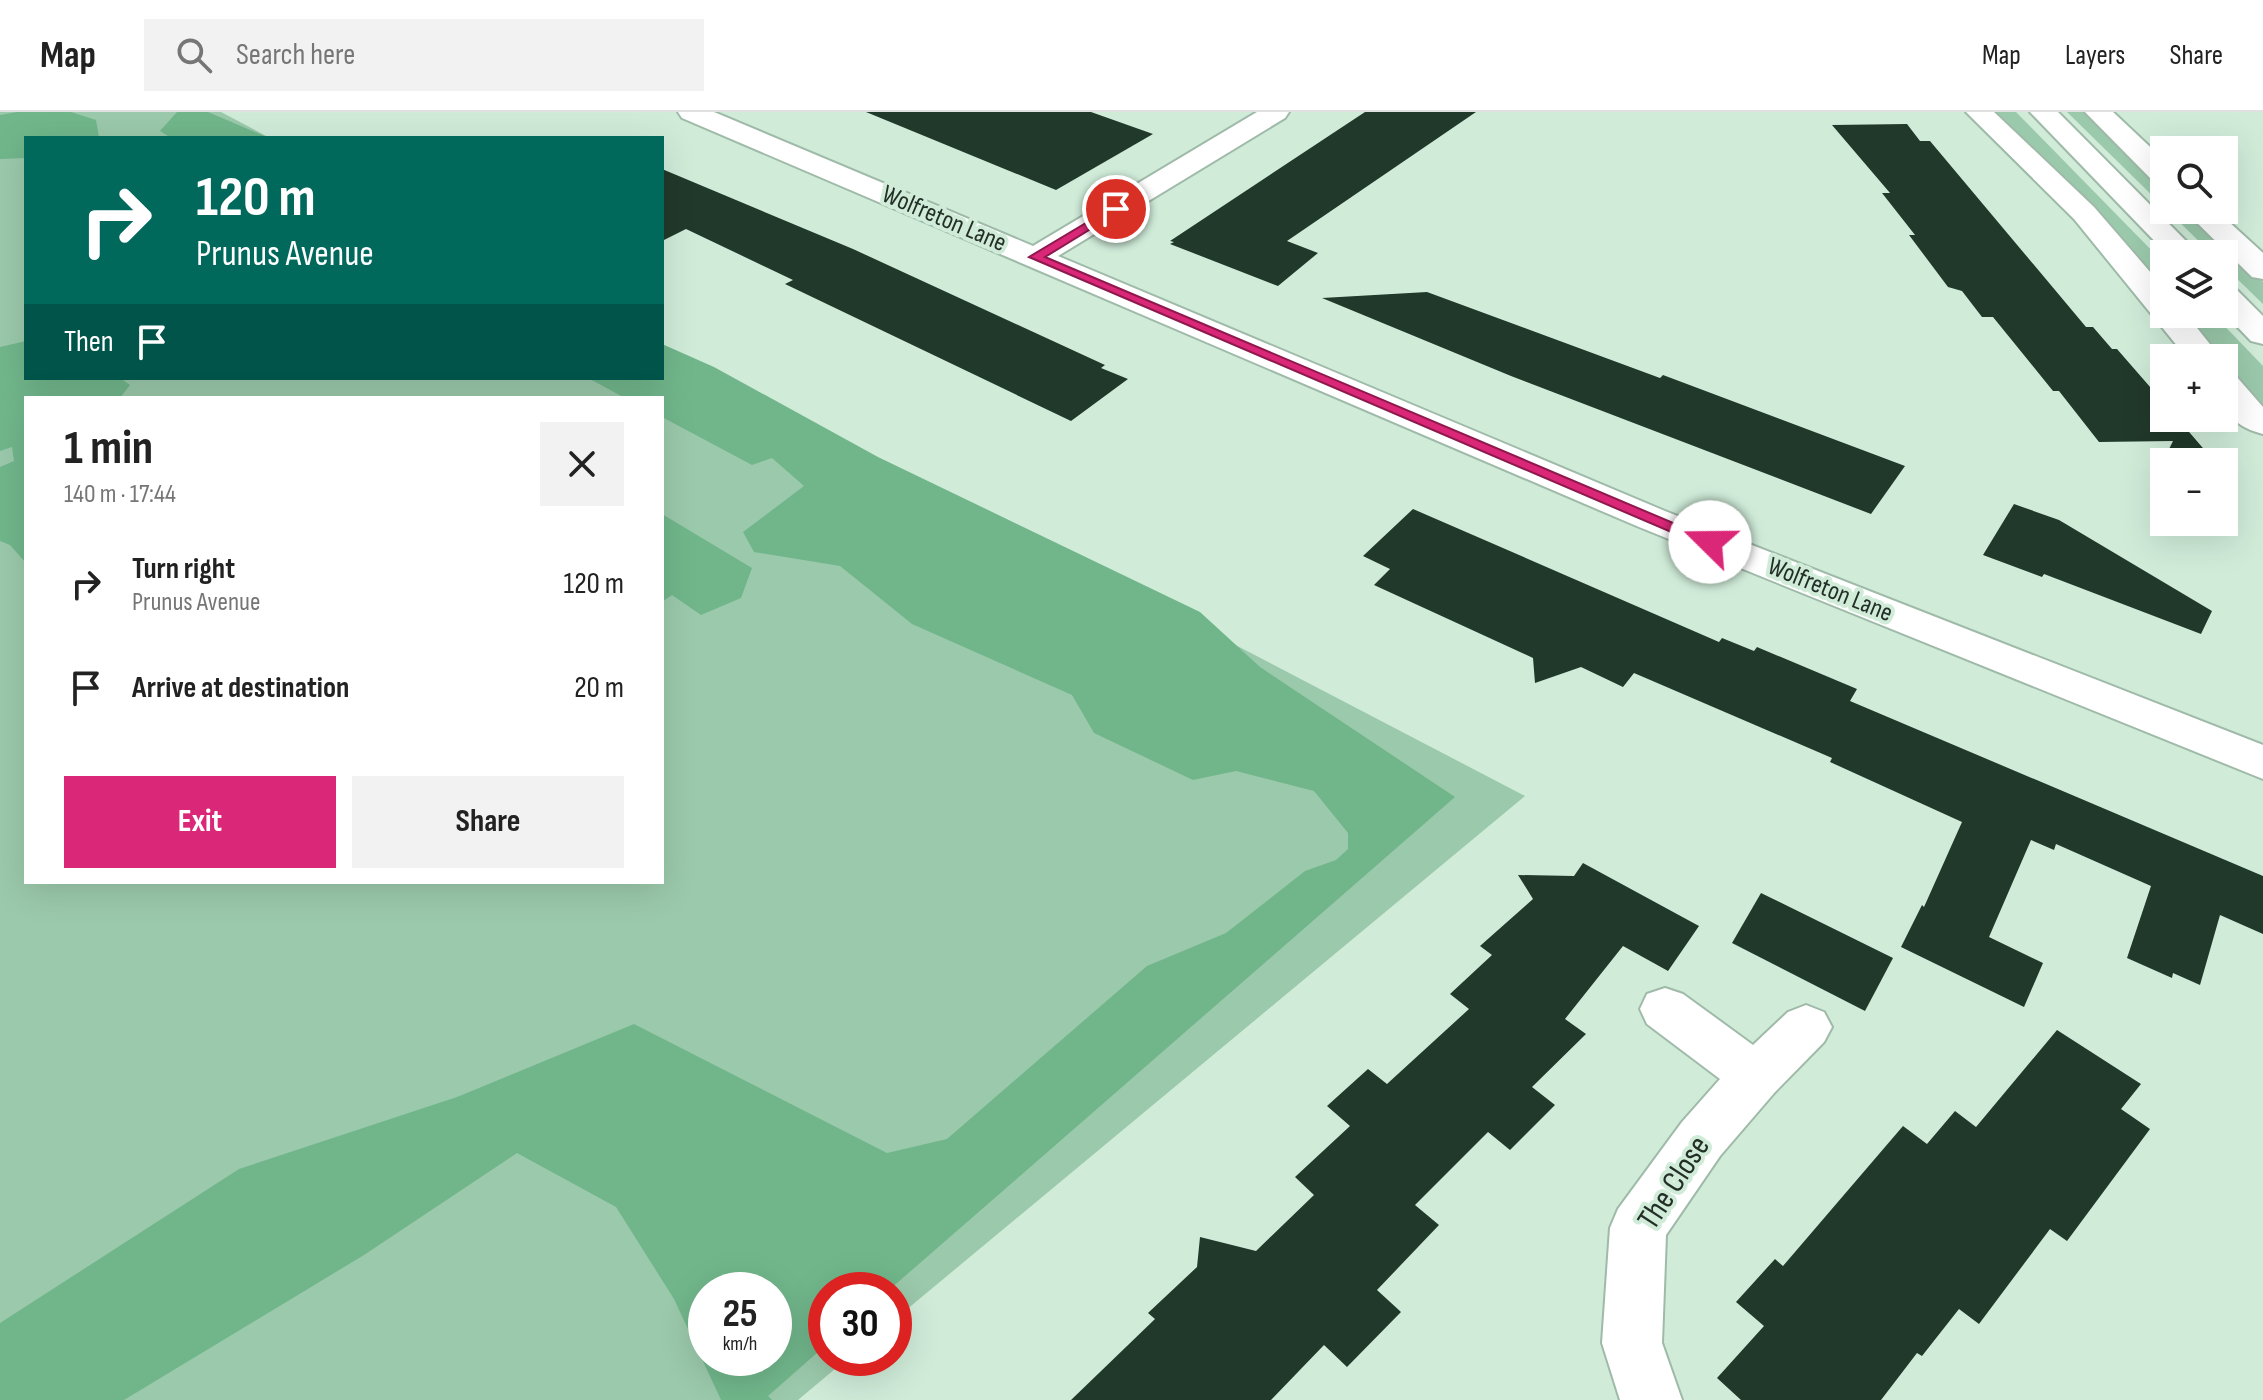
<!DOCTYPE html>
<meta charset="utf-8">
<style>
:root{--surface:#fff;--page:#f2f2f2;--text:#222;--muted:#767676;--line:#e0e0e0;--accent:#db2777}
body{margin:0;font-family:"Sofia Sans Condensed",sans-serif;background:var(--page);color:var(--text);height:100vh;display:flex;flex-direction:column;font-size:30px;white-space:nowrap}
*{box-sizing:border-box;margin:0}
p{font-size:26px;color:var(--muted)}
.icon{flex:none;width:44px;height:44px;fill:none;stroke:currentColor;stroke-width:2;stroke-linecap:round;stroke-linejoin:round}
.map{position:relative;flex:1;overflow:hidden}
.side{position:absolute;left:24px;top:284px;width:640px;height:488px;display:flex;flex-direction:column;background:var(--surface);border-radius:0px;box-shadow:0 8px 32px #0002}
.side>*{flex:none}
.top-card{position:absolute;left:24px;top:24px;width:640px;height:244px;border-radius:0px;box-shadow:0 8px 32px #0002;background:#00695c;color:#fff;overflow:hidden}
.controls{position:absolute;left:2150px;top:24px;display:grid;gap:16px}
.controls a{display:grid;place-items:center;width:88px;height:88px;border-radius:0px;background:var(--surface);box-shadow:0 8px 32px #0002;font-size:40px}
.speed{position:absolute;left:688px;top:1160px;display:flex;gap:16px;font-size:40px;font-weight:700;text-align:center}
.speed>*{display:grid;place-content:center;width:104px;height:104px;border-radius:50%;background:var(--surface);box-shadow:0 8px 32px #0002;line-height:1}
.speed small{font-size:20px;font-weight:400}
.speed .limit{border:12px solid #d22;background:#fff;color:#111}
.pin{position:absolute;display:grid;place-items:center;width:68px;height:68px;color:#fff;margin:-34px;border:4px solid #fff;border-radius:50%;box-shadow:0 2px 8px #0007}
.me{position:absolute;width:88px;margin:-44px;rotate:292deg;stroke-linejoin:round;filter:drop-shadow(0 0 6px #0008)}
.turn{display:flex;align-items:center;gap:28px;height:168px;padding:0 40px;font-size:36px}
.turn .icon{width:104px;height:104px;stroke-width:2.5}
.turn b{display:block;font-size:56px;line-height:68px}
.then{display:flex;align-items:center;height:76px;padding:0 40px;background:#0003;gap:16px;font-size:30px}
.round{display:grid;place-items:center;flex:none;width:84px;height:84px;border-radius:0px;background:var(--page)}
.overview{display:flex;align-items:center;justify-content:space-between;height:136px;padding:0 40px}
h1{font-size:48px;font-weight:700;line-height:60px}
.primary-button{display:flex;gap:16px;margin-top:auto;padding:16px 40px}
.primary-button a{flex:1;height:92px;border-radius:0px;background:var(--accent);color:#fff;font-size:32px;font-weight:700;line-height:92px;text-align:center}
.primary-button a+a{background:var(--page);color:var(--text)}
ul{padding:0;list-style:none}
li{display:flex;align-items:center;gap:24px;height:104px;padding:0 40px}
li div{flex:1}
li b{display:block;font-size:30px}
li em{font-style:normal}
header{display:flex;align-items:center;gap:48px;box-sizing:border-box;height:112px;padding:0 40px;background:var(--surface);border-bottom:2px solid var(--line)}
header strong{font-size:38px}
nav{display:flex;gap:44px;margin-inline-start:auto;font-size:28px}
.search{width:560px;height:72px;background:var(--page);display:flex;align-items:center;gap:20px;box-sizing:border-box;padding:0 28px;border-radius:0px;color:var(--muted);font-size:30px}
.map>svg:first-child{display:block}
.green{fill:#9bc9ab;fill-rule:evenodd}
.forest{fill:#71b68b;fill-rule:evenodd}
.building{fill:#21392a}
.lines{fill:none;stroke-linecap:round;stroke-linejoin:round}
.minor-casing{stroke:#9fbaa8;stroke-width:4}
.tertiary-casing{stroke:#9fbaa8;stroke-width:4}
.minor{fill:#fff;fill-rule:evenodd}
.tertiary{fill:#fff;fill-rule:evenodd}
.route{fill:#db2777;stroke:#8e194d;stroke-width:2}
.labels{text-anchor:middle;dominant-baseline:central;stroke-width:8;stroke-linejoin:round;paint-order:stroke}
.street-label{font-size:26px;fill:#232e27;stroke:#d0ecd9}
.near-street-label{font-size:32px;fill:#232e27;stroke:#d0ecd9}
</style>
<header>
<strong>Map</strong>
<div class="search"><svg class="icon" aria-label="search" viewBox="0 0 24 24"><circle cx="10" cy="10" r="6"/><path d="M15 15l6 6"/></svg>Search here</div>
<nav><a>Map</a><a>Layers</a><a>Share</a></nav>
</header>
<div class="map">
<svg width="2263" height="1288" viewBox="0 0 2263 1288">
<rect width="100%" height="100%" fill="#d0ecd9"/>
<g class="green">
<path d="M0 0H221L270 26H26V266H662V234L1525 684 894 1208V1178H826V1246H848L798 1288H0ZM26 286H662V770H26ZM706 1178H774V1246H706Z"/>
<polygon points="1992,0 2016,0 2164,151 2164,176 2045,46"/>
<polygon points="2067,0 2084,0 2164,77 2164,95"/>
<polygon points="2167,98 2186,98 2263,170 2263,192 2224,154 2224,142 2212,142"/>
<polygon points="2185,202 2213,202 2263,254 2263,298 2224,250 2224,246 2221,246"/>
</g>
<g class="forest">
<polygon points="17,0 71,0 96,8 99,25 109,26 26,26 26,46 0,47 0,3"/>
<polygon points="177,0 208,0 269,26 171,26 160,19"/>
<polygon points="26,229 26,266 120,266 130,273 120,286 26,286 26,451 10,433 0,429 0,355 14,349 12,335 0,339 0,235"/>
<path d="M662 232 714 255 878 345 1200 500 1260 555 1455 685 889 1178H826V1233L768 1284 772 1288H721L674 1187 616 1095 517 1041 364 1143 124 1288H0V1211L239 1057 457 985 634 912 887 1041 947 1027 1147 854 1226 821 1305 759 1336 748 1348 737V721L1314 679 1236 659 1193 668 1094 621 1072 583 912 512 840 454 754 440 743 420 804 374 772 346 752 353 662 305V286H625L588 266H662ZM706 1178H774V1246H706Z"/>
<polygon points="662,402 752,456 741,486 701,503 672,483 662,490"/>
</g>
<g class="building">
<polygon points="866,0 1091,0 1153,22 1056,78"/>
<polygon points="1365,0 1476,0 1287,129 1318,141 1278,174 1170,132 1174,130 1170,129"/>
<polygon points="1907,12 1920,29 1930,29 2086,215 2093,215 2112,237 2117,237 2164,291 2164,306 2177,306 2215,350 2164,350 2164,374 2151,374 2173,329 2099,330 2059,279 2053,279 1993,205 1982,205 1962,179 1948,175 1909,123 1915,123 1882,81 1890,81 1832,13"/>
<polygon points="662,57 853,137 1105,253 1101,256 1128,267 1071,309 785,172 793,168 686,117 662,129"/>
<polygon points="1427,180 1660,266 1663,263 1905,354 1871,402 1511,264 1322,186"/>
<polygon points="2014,392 2059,408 2212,499 2201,522 2044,462 2042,465 1983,443"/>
<polygon points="1413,397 1719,530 1722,526 1754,539 1757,535 1857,577 1850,589 2263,764 2263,822 2220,803 2200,873 2173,861 2172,866 2127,846 2151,774 2056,732 2054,738 2031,728 1989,825 2043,851 2024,895 1901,835 1922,793 1924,795 1962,710 1830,650 1832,646 1634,561 1623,575 1581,555 1535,571 1533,546 1374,473 1390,457 1363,444"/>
<polygon points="1583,751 1699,814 1668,859 1623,834 1565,907 1586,922 1532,975 1555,993 1510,1038 1488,1020 1415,1093 1439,1113 1377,1178 1401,1200 1347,1255 1324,1233 1271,1288 1071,1288 1155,1207 1148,1201 1197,1155 1200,1125 1256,1139 1314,1083 1295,1065 1350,1014 1327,994 1368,957 1387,972 1469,897 1450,882 1492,843 1480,834 1533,787 1518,763 1574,764"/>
<polygon points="1761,781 1893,846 1865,899 1732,831"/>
<polygon points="2057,918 2141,972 2121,997 2150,1017 2067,1129 2050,1117 1979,1212 1959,1197 1922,1244 1917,1241 1881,1288 1741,1288 1717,1266 1764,1214 1736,1190 1775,1147 1783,1154 1903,1014 1927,1032 1955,999 1976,1015"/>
</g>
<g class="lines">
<defs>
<g id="minor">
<polygon points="678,0 714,0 1033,134 1257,0 1289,0 1285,6 1058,144 1665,399 2263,633 2263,667 1639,415 682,6"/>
<polygon points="1966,0 1994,0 2094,95 2164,176 2164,202 2186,202 2221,246 2187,246 2074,107"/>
<polygon points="2085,0 2113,0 2164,48 2164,73 2154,70"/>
<polygon points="2184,98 2216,98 2263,141 2263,167 2252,165"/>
<path d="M2224 261 2236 264 2263 295V322C2225 312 2224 295 2224 261Z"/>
<polygon points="1665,876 1683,882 1753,933 1788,900 1806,893 1824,900 1832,915 1824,930 1775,980 1720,1044 1666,1123 1662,1231 1682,1288 1620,1288 1602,1231 1610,1116 1618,1097 1682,1010 1720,967 1647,912 1640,897 1647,882"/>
</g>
<g id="tertiary">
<polygon points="2030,0 2058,0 2199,142 2167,142"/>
<polygon points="2224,174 2235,176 2263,204 2263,232 2251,229 2224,201"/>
</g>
</defs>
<use href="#minor" class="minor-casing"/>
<use href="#tertiary" class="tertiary-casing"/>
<use href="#minor" class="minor"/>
<use href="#tertiary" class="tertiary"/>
</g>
<polygon class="route" points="1116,93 1120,94 1120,99 1045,145 1718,430 1715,434 1704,434 1029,145"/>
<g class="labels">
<g class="street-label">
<text transform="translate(944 107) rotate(23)">Wolfreton Lane</text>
<text transform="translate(1830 478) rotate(22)">Wolfreton Lane</text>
</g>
<g class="near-street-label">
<text transform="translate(1674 1071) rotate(-57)">The Close</text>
</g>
</g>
</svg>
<div class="controls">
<a><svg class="icon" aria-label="search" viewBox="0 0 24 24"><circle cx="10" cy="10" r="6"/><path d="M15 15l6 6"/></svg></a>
<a><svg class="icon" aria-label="layers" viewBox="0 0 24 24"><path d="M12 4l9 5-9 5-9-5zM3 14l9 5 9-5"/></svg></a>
<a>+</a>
<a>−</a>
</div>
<div class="speed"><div>25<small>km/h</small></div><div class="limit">30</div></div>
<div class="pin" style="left:1116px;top:97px;background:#d93025"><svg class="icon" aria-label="arrive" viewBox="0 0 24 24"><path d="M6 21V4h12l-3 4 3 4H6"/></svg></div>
<svg class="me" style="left:1710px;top:430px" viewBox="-20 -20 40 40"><circle r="19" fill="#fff"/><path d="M0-13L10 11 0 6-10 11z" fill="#db2777"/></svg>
<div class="top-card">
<div class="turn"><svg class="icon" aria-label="right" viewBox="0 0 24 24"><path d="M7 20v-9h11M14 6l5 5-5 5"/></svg><div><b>120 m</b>Prunus Avenue</div></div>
<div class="then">Then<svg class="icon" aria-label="arrive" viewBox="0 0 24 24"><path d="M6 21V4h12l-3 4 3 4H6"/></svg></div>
</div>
<section class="side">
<div class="overview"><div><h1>1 min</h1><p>140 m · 17:44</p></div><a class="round"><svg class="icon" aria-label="close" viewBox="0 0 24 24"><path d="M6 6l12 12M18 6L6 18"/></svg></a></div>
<ul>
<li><svg class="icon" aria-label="right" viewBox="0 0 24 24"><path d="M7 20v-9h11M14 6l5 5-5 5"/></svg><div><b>Turn right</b><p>Prunus Avenue</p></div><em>120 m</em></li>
<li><svg class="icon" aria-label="arrive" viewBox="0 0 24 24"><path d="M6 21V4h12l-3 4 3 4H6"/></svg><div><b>Arrive at destination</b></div><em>20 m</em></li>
</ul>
<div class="primary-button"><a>Exit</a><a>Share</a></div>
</section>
</div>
